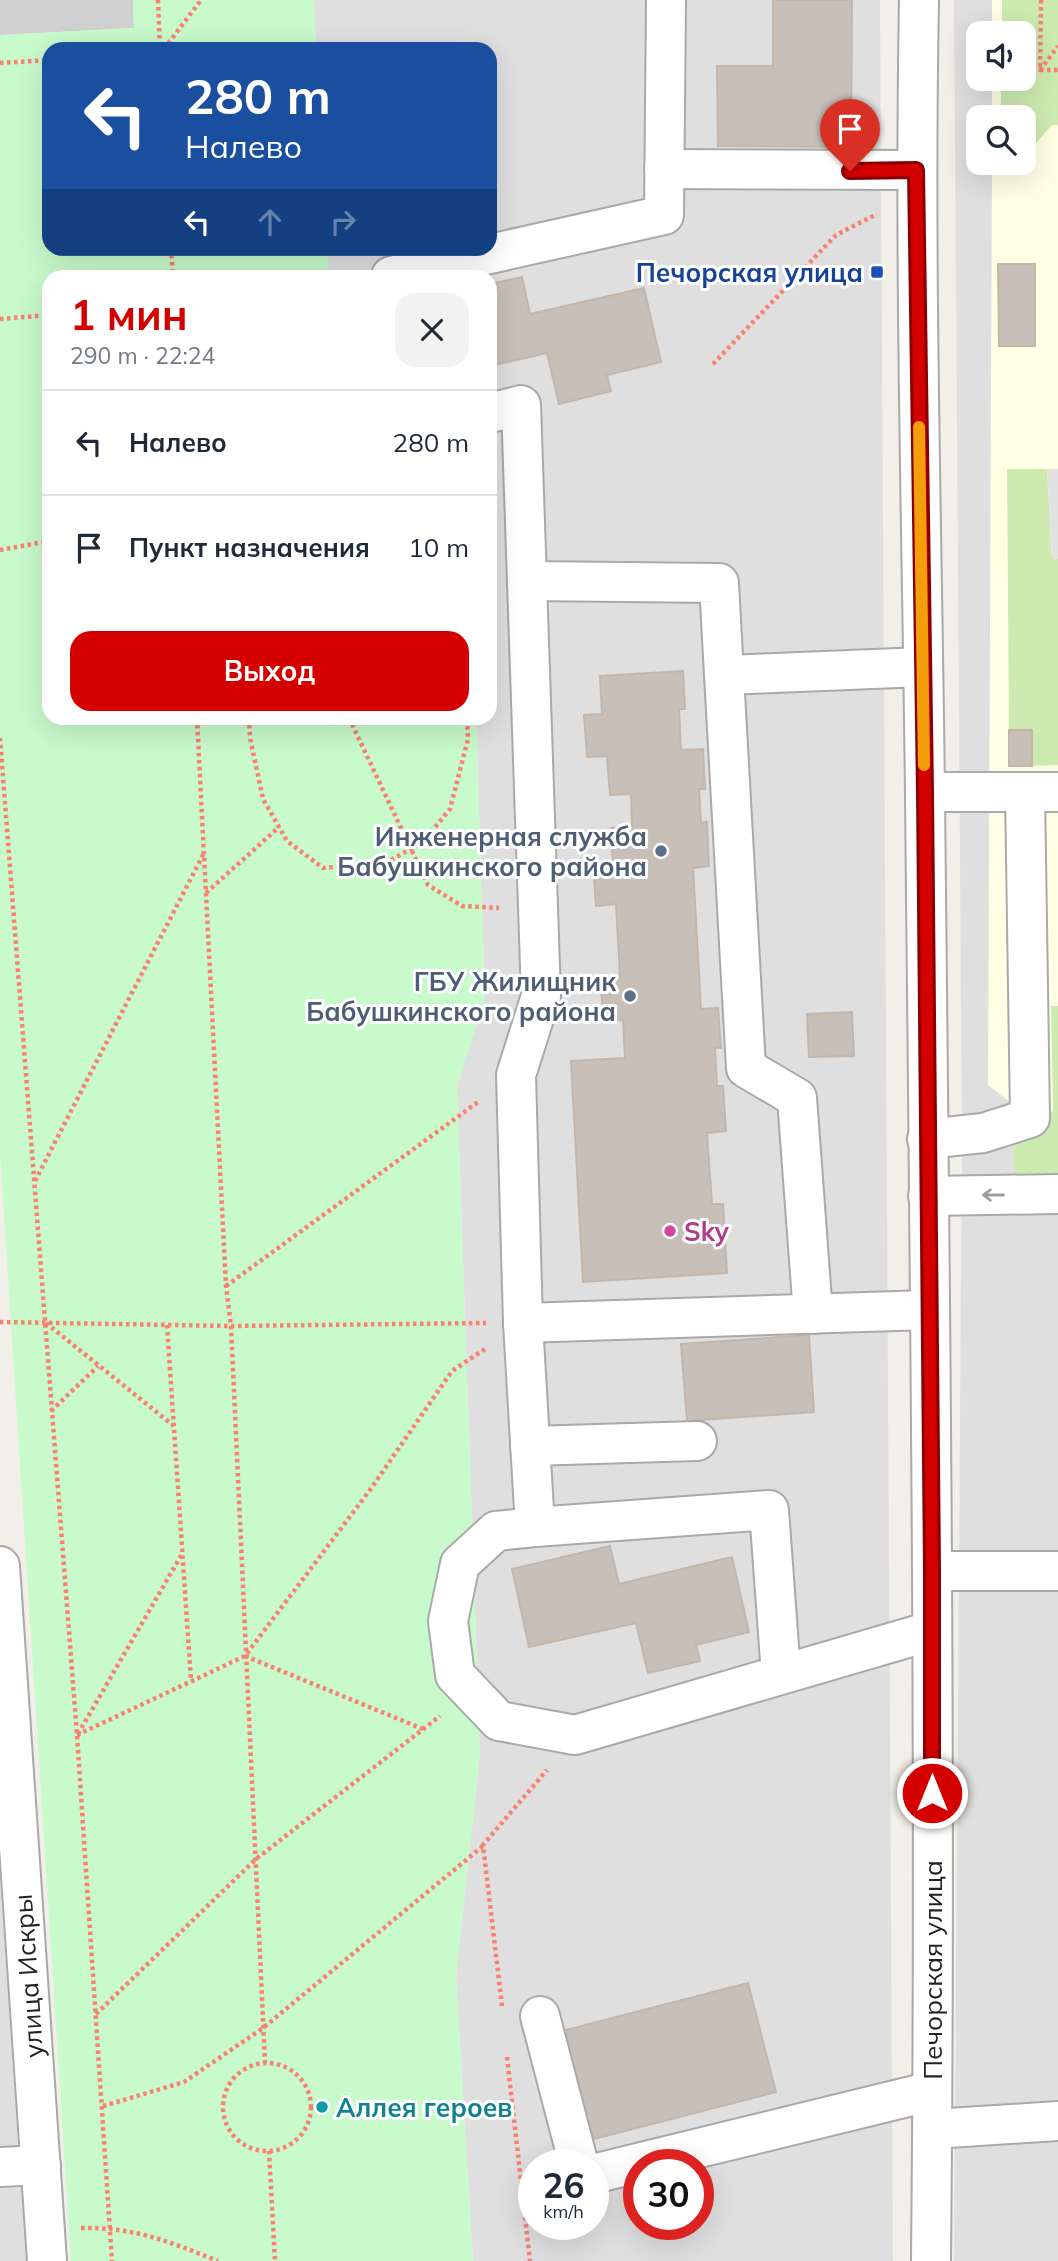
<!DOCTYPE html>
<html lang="ru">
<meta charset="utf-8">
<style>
:root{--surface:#fff;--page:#f2f2f3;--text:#1f2937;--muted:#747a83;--line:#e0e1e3;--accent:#d40000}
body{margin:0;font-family:Mulish,sans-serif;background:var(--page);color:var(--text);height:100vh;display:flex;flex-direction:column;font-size:26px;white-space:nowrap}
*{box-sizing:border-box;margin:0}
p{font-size:23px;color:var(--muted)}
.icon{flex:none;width:38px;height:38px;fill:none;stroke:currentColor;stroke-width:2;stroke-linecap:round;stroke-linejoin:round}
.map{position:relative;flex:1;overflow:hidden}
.side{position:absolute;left:42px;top:270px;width:455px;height:455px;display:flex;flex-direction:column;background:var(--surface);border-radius:21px;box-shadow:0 7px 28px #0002}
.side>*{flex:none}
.hud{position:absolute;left:42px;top:42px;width:455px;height:214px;border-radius:21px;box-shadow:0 7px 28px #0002;background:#1a4fa0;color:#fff;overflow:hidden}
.controls{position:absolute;left:966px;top:21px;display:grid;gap:14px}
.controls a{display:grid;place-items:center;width:70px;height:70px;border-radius:14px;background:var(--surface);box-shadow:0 7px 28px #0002;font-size:35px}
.speed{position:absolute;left:518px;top:2149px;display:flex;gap:14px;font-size:35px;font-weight:700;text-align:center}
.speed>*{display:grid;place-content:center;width:91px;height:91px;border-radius:50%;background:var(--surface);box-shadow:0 7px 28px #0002;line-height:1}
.speed small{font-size:18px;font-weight:400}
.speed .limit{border:10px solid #d22;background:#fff;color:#111}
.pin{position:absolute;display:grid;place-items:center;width:60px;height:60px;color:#fff;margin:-72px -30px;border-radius:50% 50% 50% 0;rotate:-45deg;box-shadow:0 0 7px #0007}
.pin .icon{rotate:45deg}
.me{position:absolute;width:77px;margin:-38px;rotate:0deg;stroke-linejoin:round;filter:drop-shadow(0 0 5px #0008)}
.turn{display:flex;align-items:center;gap:24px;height:147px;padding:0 28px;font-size:32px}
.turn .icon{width:91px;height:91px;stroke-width:2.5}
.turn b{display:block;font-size:49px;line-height:60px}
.lanes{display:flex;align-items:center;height:66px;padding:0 28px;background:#0003;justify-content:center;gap:35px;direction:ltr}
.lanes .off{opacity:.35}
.round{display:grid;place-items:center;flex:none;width:74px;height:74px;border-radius:21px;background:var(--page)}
.summary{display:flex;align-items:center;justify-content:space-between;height:119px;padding:0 28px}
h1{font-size:42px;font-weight:700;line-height:52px;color:var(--accent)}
.button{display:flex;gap:14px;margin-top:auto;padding:14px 28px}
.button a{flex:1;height:80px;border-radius:21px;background:var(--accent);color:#fff;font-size:28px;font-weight:700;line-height:80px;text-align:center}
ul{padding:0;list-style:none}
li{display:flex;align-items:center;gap:21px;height:105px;padding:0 28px;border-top:2px solid var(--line)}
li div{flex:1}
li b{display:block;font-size:26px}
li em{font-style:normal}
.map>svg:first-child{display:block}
.residential{fill:#e0dfdf;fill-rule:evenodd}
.education{fill:#ffffe5}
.religious{fill:#d0d0d0}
.grass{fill:#cdebb0}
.park{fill:#c8facc}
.parking{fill:#e2e2e2}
.building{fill:#c7bfb8;stroke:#c4b6ab;stroke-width:2}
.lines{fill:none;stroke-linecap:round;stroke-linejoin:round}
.minor-casing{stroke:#a9a9a9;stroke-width:42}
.path{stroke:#fa8072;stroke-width:4.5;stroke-dasharray:3.5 3.5;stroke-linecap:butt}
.minor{stroke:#fff;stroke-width:38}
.oneway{stroke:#9c9c9c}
.route-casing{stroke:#8a0000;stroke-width:18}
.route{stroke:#d40000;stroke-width:12}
.slow{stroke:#f59e0b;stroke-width:12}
.transit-dot{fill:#1a4fb4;stroke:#fff;stroke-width:2.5}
.service-dot{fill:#5c6f8a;stroke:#fff;stroke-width:2.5}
.hotel-dot{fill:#d1479c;stroke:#fff;stroke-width:2.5}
.culture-dot{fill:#0f9aa8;stroke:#fff;stroke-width:2.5}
.labels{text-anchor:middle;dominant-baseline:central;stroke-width:6;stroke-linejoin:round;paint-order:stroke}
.transit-label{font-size:26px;font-weight:bold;fill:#164399;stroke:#fff;text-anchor:end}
.service-label{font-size:26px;font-weight:bold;fill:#4e5e75;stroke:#fff;text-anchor:end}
.hotel-label{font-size:26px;font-weight:bold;fill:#b23c85;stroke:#fff;text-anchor:start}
.street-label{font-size:26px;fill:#222;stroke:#fff}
.culture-label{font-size:26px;font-weight:bold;fill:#0d838f;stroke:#fff;text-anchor:start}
</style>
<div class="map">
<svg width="1058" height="2261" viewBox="0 0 1058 2261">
<rect width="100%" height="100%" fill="#f2efe9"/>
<g class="residential">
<path d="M314 0H880L893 2261H473L456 1976 480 1752 457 1087 485 997 476 718H490V276H328L327 249 490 248V49H316ZM534 2165H593V2224H534ZM639 2165H698V2224H639Z"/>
<path d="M954 0H1058V2261H954L962 1145ZM978 33H1024V79H978ZM978 117H1024V163H978Z"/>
<polygon points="0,1881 26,2261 0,2261"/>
</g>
<polygon class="education" points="992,0 1058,0 1058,1122 1030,1118 988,1085 992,163 1024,163 1024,117 992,117 992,79 1024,79 1024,33 992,33"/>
<polygon class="religious" points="0,0 133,0 134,28 0,35"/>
<g class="grass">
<polygon points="1002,0 1058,0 1058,125 1052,125 1029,151 1024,151 1024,117 1001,117 1001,79 1024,79 1024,33 1002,33"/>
<polygon points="1007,469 1047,469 1052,558 1058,559 1058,765 1032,766 1032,730 1009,730"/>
<polygon points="1051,1006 1058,1006 1058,1181 1015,1182 1013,1134 1053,1111"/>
</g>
<polygon class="park" points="133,0 314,0 316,49 49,49 49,248 327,249 328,276 49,276 49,718 476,718 485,997 457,1087 480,1752 456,1976 473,2261 71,2261 0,1153 0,35 134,28"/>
<polygon class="parking" points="1047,469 1058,469 1058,559 1052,558"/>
<g class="building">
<polygon points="773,0 852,0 851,147 718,146 717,66 773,66"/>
<polygon points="998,264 1035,264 1035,346 999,346"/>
<polygon points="522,277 530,314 644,288 661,362 607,375 611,391 559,404 547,353 490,366 490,284"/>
<polygon points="683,671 685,709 679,709 681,750 703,749 705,789 699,789 701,823 707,822 709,866 693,868 701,1009 718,1008 721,1048 715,1048 717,1086 723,1086 726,1131 707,1133 712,1204 723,1204 727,1273 583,1282 571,1061 625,1058 623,1020 604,1021 600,978 620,977 616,904 596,906 593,864 613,863 611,828 632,826 631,794 610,795 607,756 587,757 584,715 602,714 600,676"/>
<rect x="1009" y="730" width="23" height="36"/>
<polygon points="852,1012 854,1056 809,1057 807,1014"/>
<polygon points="809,1335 814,1412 687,1421 681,1344"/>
<polygon points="610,1546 619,1584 732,1557 749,1632 696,1645 700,1661 648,1673 636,1623 529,1647 512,1569"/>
<polygon points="748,1983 776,2092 590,2140 562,2031"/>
</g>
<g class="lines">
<defs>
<g id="minor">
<path d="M919 0C914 265 922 530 925 795 930 1284 936 1772 931 2261"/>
<polyline points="664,169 916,170"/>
<polyline points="391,276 664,215 666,0"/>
<polyline points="490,413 521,405 541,996 516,1075 523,1323 929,1310"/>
<polyline points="527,581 719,583 724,675 923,667"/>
<polyline points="724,675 746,1068 797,1098 813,1314"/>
<polyline points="925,792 1058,792"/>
<polyline points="927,1139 983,1133 1030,1118 1025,792"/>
<polyline points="928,1196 1058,1194"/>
<polyline points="523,1323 535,1527 769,1510 781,1674"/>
<polyline points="530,1446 697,1441"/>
<polyline points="535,1527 496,1531 460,1564 448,1621 455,1675 499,1721 575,1735 931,1631"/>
<polyline points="0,1566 47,2261"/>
<polyline points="932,1571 1058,1571"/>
<polyline points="540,2016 579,2165"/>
<polyline points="933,2129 1058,2121"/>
<polyline points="0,2167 41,2165"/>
<polyline points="593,2174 932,2091"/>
</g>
</defs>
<use href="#minor" class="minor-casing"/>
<g class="path">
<polyline points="158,0 160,49"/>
<polyline points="1041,0 1040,70 1058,70"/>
<polyline points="164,49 201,0"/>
<polyline points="0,63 49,60"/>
<polyline points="1040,70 1058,46"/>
<polyline points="171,248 173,276"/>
<polyline points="0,319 49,315"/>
<polyline points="713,364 836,235 877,214"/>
<polyline points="0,550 49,541"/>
<polyline points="197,718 226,1286 231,1326 265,2063"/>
<polyline points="249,718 250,738 263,799 287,841 323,868 384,864 423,842 450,809 468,739 467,718"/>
<polyline points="349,718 428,885 462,906 499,908"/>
<polyline points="0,738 77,1735 112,2261"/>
<polyline points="206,893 279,827"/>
<polyline points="35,1181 204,853"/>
<polyline points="226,1286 478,1102"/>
<polyline points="0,1322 231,1326 486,1323"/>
<polyline points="46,1323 174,1426"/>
<polyline points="167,1325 191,1681"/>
<polyline points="51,1411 98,1366"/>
<polyline points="245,1656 423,1729"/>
<polyline points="78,1734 182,1554"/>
<polyline points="77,1735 245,1656 370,1490 452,1371 485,1349"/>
<polyline points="502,2006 483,1845 547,1770"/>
<polyline points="96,2014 256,1859 440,1716"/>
<polyline points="507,2057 530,2261"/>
<circle cx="267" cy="2107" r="44"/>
<polyline points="103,2106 184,2082 263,2028 483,1846"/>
<polyline points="269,2151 275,2261"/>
<path d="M81 2228C135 2227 170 2242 218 2261"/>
</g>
<use href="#minor" class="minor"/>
</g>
<defs><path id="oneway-shaft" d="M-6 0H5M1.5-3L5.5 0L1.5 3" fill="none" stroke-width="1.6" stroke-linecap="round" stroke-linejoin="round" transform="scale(1.75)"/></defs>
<use class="oneway" href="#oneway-shaft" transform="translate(993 1195) rotate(180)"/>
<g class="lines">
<defs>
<polyline id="route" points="850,171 916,170 925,792 932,1571 932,1793"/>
</defs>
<use href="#route" class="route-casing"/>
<use href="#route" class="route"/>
<polyline class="slow" points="919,427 924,765"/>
</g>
<rect class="transit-dot" x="870" y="265" width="14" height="14" rx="3.5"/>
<g class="service-dot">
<circle cx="661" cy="851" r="7"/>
<circle cx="630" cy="996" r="7"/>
</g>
<circle class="hotel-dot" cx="670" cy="1231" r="7"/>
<circle class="culture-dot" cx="322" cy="2107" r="7"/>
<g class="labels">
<g class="transit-label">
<text x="863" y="272">Печорская улица</text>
</g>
<g class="service-label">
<text x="647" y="836">Инженерная служба<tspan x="647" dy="30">Бабушкинского района</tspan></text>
<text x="616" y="981">ГБУ Жилищник<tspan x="616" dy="30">Бабушкинского района</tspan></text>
</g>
<g class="hotel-label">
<text x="684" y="1231">Sky</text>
</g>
<g class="street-label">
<text transform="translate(932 1970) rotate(-90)">Печорская улица</text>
<text transform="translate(28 1976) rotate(-94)">улица Искры</text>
</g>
<g class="culture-label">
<text x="336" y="2107">Аллея героев</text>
</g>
</g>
</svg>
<div class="controls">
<a><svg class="icon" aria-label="sound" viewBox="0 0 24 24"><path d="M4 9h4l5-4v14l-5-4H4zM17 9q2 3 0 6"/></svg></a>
<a><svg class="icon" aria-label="search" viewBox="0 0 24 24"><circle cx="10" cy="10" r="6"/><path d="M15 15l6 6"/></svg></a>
</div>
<div class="speed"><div>26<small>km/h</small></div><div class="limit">30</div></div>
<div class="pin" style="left:850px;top:171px;background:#d93025"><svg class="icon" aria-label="arrive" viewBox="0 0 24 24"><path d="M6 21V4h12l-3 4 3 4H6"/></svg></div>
<svg class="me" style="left:932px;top:1793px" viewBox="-20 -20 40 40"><circle r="17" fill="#d40000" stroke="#fff" stroke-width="3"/><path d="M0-11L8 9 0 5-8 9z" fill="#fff"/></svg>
<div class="hud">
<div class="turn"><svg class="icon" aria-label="left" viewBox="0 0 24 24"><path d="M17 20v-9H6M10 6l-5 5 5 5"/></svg><div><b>280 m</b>Налево</div></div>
<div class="lanes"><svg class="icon" aria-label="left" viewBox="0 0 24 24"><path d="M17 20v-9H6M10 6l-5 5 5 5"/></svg><svg class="icon off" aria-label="ahead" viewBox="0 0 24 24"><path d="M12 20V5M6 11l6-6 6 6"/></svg><svg class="icon off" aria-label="right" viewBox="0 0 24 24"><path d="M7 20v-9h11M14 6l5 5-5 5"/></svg></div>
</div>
<section class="side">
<div class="summary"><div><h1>1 мин</h1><p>290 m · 22:24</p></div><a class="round"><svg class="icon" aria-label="close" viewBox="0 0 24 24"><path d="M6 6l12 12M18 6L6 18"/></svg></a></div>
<ul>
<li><svg class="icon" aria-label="left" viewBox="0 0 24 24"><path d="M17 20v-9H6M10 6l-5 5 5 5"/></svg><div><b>Налево</b></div><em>280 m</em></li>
<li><svg class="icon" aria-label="arrive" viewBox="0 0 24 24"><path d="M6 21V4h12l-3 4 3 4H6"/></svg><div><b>Пункт назначения</b></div><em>10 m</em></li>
</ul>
<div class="button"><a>Выход</a></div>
</section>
</div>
